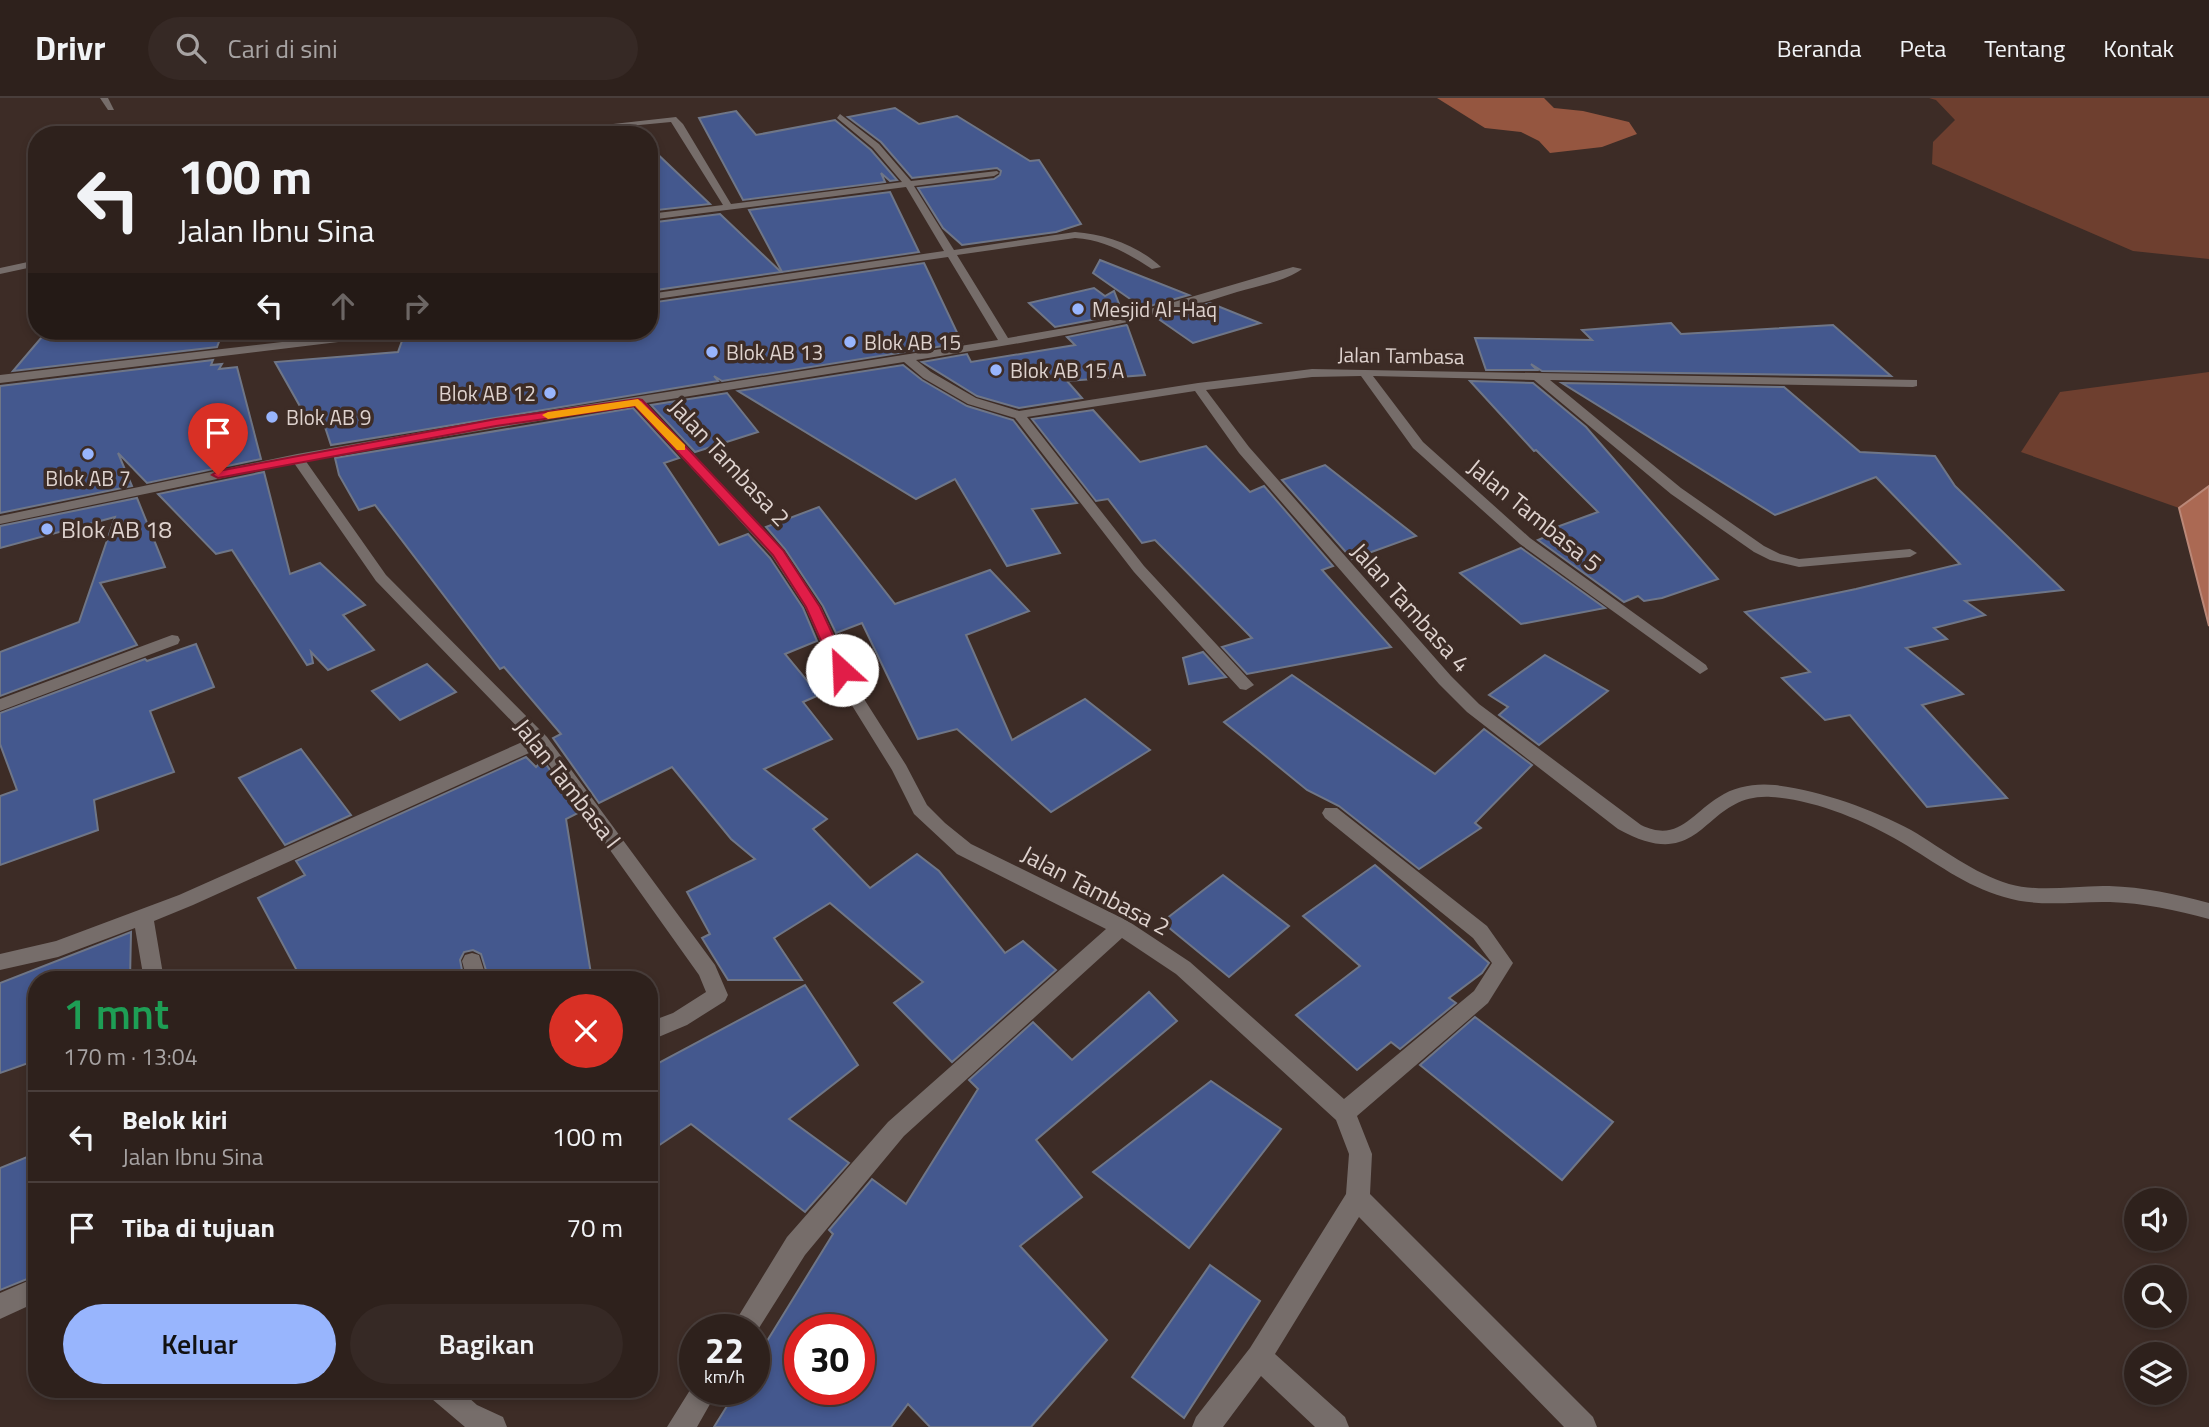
<!DOCTYPE html>
<html lang="id">
<meta charset="utf-8">
<style>
:root{--surface:#2e211c;--page:#362925;--text:#f1f3f6;--muted:#a7a3a3;--line:#493e3b;--accent:#98b5fd}
body{margin:0;font-family:"Titillium Web",sans-serif;background:var(--page);color:var(--text);height:100vh;display:flex;flex-direction:column;font-size:26px;white-space:nowrap}
*{box-sizing:border-box;margin:0}
p{font-size:23px;color:var(--muted)}
.icon{flex:none;width:38px;height:38px;fill:none;stroke:currentColor;stroke-width:2;stroke-linecap:round;stroke-linejoin:round}
.map{position:relative;flex:1;overflow:hidden}
.panel{position:absolute;left:28px;top:873px;width:630px;height:427px;display:flex;flex-direction:column;background:var(--surface);border-radius:28px;box-shadow:0 4px 10px #0003,0 0 0 2px var(--line)}
.panel>*{flex:none}
.banner{position:absolute;left:28px;top:28px;width:630px;height:214px;border-radius:28px;box-shadow:0 4px 10px #0003,0 0 0 2px var(--line);background:#2e211c;color:var(--text);overflow:hidden}
.buttons{position:absolute;left:2124px;top:1090px;display:grid;gap:14px}
.buttons a{display:grid;place-items:center;width:63px;height:63px;border-radius:50%;background:var(--surface);box-shadow:0 4px 10px #0003,0 0 0 2px var(--line);font-size:35px}
.speed{position:absolute;left:679px;top:1216px;display:flex;gap:14px;font-size:35px;font-weight:700;text-align:center}
.speed>*{display:grid;place-content:center;width:91px;height:91px;border-radius:50%;background:var(--surface);box-shadow:0 4px 10px #0003,0 0 0 2px var(--line);line-height:1}
.speed small{font-size:18px;font-weight:400}
.speed .limit{border:10px solid #d22;background:#fff;color:#111}
.pin{position:absolute;display:grid;place-items:center;width:60px;height:60px;color:#fff;margin:-72px -30px;border-radius:50% 50% 50% 0;rotate:-45deg;box-shadow:0 0 7px #0007}
.pin .icon{rotate:45deg}
.me{position:absolute;width:77px;margin:-38px;rotate:335deg;stroke-linejoin:round;filter:drop-shadow(0 0 5px #0008)}
.turn{display:flex;align-items:center;gap:24px;height:147px;padding:0 35px;font-size:32px}
.turn .icon{width:91px;height:91px;stroke-width:2.5}
.turn b{display:block;font-size:49px;line-height:60px}
.lanes{display:flex;align-items:center;height:66px;padding:0 35px;background:#0003;justify-content:center;gap:35px;direction:ltr}
.lanes .off{opacity:.35}
.round{display:grid;place-items:center;flex:none;width:74px;height:74px;border-radius:37px;background:var(--page)}
.headline{display:flex;align-items:center;justify-content:space-between;height:119px;padding:0 35px}
h1{font-size:42px;font-weight:600;line-height:52px;color:#1e9e55}
.primary-button{display:flex;gap:14px;margin-top:auto;padding:14px 35px}
.primary-button a{flex:1;height:80px;border-radius:42px;background:var(--accent);color:#111;font-size:28px;font-weight:600;line-height:80px;text-align:center}
.primary-button a+a{background:var(--page);color:var(--text)}
ul{padding:0;list-style:none}
li{display:flex;align-items:center;gap:21px;height:91px;padding:0 35px;border-top:2px solid var(--line)}
li div{flex:1}
li b{display:block;font-size:26px}
li em{font-style:normal}
header{display:flex;align-items:center;gap:42px;box-sizing:border-box;height:98px;padding:0 35px;background:var(--surface);border-bottom:2px solid var(--line)}
header strong{font-size:33px}
nav{display:flex;gap:38px;margin-inline-start:auto;font-size:24px}
.search{width:490px;height:63px;background:var(--page);display:flex;align-items:center;gap:18px;box-sizing:border-box;padding:0 24px;border-radius:38px;color:var(--muted);font-size:26px}
.map>svg:first-child{display:block}
.green{fill:#6e3f2f}
.forest{fill:#955640}
.water{fill:#ab6953;stroke:#ba8878;stroke-width:2}
.building{fill:#44588e;stroke:#6f7687;stroke-width:2;fill-rule:evenodd}
.lines{fill:none;stroke-linecap:round;stroke-linejoin:round}
.minor{fill:#766d6a;fill-rule:evenodd}
.route{fill:#e11d48;stroke:#92132f;stroke-width:2}
.slow{fill:#f59e0b}
.poi-dot{fill:#98b5fd;stroke:#3d2c26;stroke-width:2.5}
.labels{text-anchor:middle;dominant-baseline:central;stroke-width:7;stroke-linejoin:round;paint-order:stroke}
.far-poi-label{font-size:21px;fill:#ded2ce;stroke:#3d2c26;text-anchor:start}
.far-street-label{font-size:21px;fill:#ded2ce;stroke:#3d2c26}
.street-label{font-size:24px;fill:#ded2ce;stroke:#3d2c26}
.poi-label{font-size:24px;fill:#ded2ce;stroke:#3d2c26;text-anchor:start}
</style>
<header>
<strong>Drivr</strong>
<div class="search"><svg class="icon" aria-label="search" viewBox="0 0 24 24"><circle cx="10" cy="10" r="6"/><path d="M15 15l6 6"/></svg>Cari di sini</div>
<nav><a>Beranda</a><a>Peta</a><a>Tentang</a><a>Kontak</a></nav>
</header>
<div class="map">
<svg width="2209" height="1329" viewBox="0 0 2209 1329">
<rect width="100%" height="100%" fill="#3d2c26"/>
<g class="green">
<polygon points="1929,0 2209,0 2209,161 2133,153 1932,66 1933,44 1955,22 1936,2"/>
<polygon points="2209,274 2209,388 2179,410 2021,354 2060,294"/>
</g>
<polygon class="forest" points="1437,0 1544,0 1554,10 1583,13 1629,24 1637,36 1602,49 1550,55 1539,43 1521,34 1485,30"/>
<polygon class="water" points="2209,388 2209,528 2179,410"/>
<g class="building">
<polygon points="895,10 919,26 957,18 1030,63 1039,62 1081,126 1056,134 962,147 943,130 918,90 994,81 1000,77 1001,73 997,70 912,80 881,44 848,19"/>
<polygon points="736,13 756,37 835,22 871,52 897,82 890,83 881,75 885,84 743,102 699,20"/>
<polygon points="649,48 710,106 649,113"/>
<polygon points="890,94 919,154 782,174 749,112"/>
<polygon points="720,116 781,174 649,193 649,125"/>
<polygon points="1100,162 1189,197 1143,210 1093,175"/>
<polygon points="924,165 962,245 722,283 714,278 718,283 331,347 323,323 310,326 275,264 398,254 402,243 507,233 649,233 649,205"/>
<polygon points="1094,190 1105,198 1114,193 1123,216 1055,229 1029,205"/>
<polygon points="1210,205 1260,225 1193,245 1157,220"/>
<polygon points="1671,225 1681,236 1833,227 1891,278 1542,273 1531,266 1537,272 1486,272 1475,240 1592,242 1582,232"/>
<polygon points="1127,227 1145,277 1067,283 1082,300 1019,310 977,298 922,264 967,256 971,264 1075,247 1067,239"/>
<polygon points="47,233 223,233 217,249 13,273"/>
<polygon points="213,262 211,267 222,266 219,271 237,269 261,361 147,385 118,355 132,388 0,415 0,288"/>
<polygon points="903,267 922,282 967,308 1013,322 1077,405 1032,411 1060,455 1007,468 955,381 916,401 738,293"/>
<polygon points="1470,283 1533,285 1586,329 1718,481 1662,500 1644,503 1638,498 1624,504 1538,442 1545,439 1540,435 1598,414 1536,352 1534,353"/>
<polygon points="1562,285 1784,289 1860,354 1935,358 1955,388 2063,492 1965,503 1985,517 1934,530 1947,541 1906,550 1963,596 1922,607 2007,700 1927,709 1850,617 1825,622 1782,580 1810,574 1745,514 1856,491 1960,466 1876,379 1775,417"/>
<polygon points="727,295 758,334 695,354 651,307"/>
<polygon points="633,310 679,360 664,365 719,447 748,436 770,460 803,510 817,543 785,556 819,597 803,604 832,641 764,671 827,721 813,731 870,790 917,756 939,773 1005,855 1023,843 1056,872 952,964 894,905 923,884 830,805 774,840 802,882 728,882 702,840 710,836 687,794 755,761 731,741 672,669 599,705 553,640 561,636 504,569 500,571 375,407 359,412 339,377 335,360"/>
<polygon points="1093,312 1140,364 1206,348 1250,394 1264,388 1333,468 1322,472 1391,549 1247,576 1222,549 1252,540 1155,442 1142,445 1108,401 1096,403 1032,321"/>
<polygon points="1325,367 1416,438 1352,461 1282,382"/>
<polygon points="264,374 290,476 320,465 365,507 343,517 374,552 328,572 311,554 313,565 307,567 232,452 216,456 158,396"/>
<polygon points="137,400 165,469 100,485 137,547 0,598 0,554 79,524 115,419 0,450 0,428"/>
<polygon points="819,409 895,506 990,472 1029,513 966,537 1012,642 1085,601 1150,652 1051,714 957,631 918,641 862,525 836,535 823,508 785,451 766,429"/>
<polygon points="1521,450 1605,510 1521,526 1460,475"/>
<polygon points="196,546 214,589 150,613 174,674 94,702 98,732 0,767 0,698 17,692 0,646 0,615 145,561 147,563"/>
<polygon points="1203,554 1226,579 1189,586 1183,560"/>
<polygon points="1545,557 1608,593 1539,647 1499,617 1508,609 1489,597"/>
<polygon points="427,566 456,594 400,622 372,593"/>
<polygon points="1292,577 1435,676 1484,631 1532,667 1475,725 1481,730 1419,771 1339,708 1307,692 1224,624"/>
<polygon points="301,651 351,717 285,747 239,680"/>
<polygon points="526,659 536,669 543,662 580,714 566,721 592,882 489,882 481,856 473,852 464,854 460,862 464,882 302,882 258,800 305,777 296,763"/>
<polygon points="1375,767 1489,865 1482,875 1449,900 1456,905 1400,951 1391,944 1357,972 1296,917 1360,868 1303,818"/>
<polygon points="1223,777 1289,828 1229,879 1162,824"/>
<polygon points="131,834 130,882 37,882 37,962 0,975 0,885"/>
<polygon points="805,887 858,967 789,1021 849,1065 805,1114 691,1026 649,1054 649,970"/>
<path d="M1149 894 1177 923 1036 1042 1082 1099 1020 1148 1107 1242 1031 1329H930L908 1306 891 1329H714L737 1292H754V1264L833 1136 829 1132 872 1081 906 1106 978 991 969 982 1033 924 1072 962ZM800 1232H859V1292H800Z"/>
<polygon points="1475,919 1613,1024 1562,1082 1420,967"/>
<polygon points="1211,983 1281,1031 1189,1150 1093,1074"/>
<polygon points="37,1055 37,1177 0,1192 0,1070"/>
<polygon points="1210,1167 1260,1203 1184,1320 1132,1279"/>
</g>
<g class="lines">
<g class="minor">
<polygon points="100,0 108,0 114,12 108,12"/>
<path d="M840 16 879 46 911 83 997 73 999 75 994 78 914 88 954 152 1075 134C1105 136 1139 148 1161 169L1152 171C1127 155 1105 142 1075 140L957 157 1008 240 1116 221 1293 169 1302 171C1286 183 1257 188 1237 194 1129 229 1028 244 916 262L931 274 976 300 1019 313 1198 285 1312 271 1917 282V288L1913 289 1550 282 1681 390 1764 448 1780 456 1799 461 1910 451 1917 455 1910 459 1799 469 1770 462 1754 454 1671 396 1534 282 1373 278 1423 344 1530 440 1706 567 1708 571 1700 576 1520 446 1413 350 1361 278 1312 279 1206 292 1249 349 1451 578 1479 606 1641 727C1678 745 1691 716 1719 699 1735 688 1756 685 1775 687 1821 693 1870 710 1911 732 1943 751 1973 775 2009 786 2042 795 2076 787 2109 788 2143 789 2176 796 2209 805V821C2176 812 2143 805 2110 804 2074 803 2039 810 2004 799 1965 788 1935 764 1901 744 1863 722 1815 702 1771 699 1701 695 1706 780 1618 731L1467 614 1439 586 1239 355 1195 293 1027 319 1144 468 1254 587 1246 592 1240 591 1134 474 1015 320 968 306 923 280 904 264 646 305 783 452 821 509 859 593 906 667 927 707 945 725 971 746 1128 823 1190 864 1344 1001 1474 893 1492 865 1473 840 1325 720 1322 715 1325 710H1337L1487 828 1513 865 1488 905 1357 1018 1372 1056 1370 1096 1593 1319 1597 1329H1564L1359 1119 1275 1256 1345 1319 1349 1329H1315L1261 1278 1223 1329H1192L1196 1319 1250 1250 1346 1096 1349 1056 1336 1022 1176 876 1122 840 904 1038 805 1157 754 1238V1232H730L787 1139 888 1024 1106 831 957 756 914 716 892 672 843 593 805 509 772 458 634 307 305 362 386 477 547 639 715 867 728 897 725 903 687 927 649 943V924L673 915 706 894 699 877 538 651 193 807 154 823 164 882H144L135 830 58 859 0 872V856L56 843 179 797 529 641 376 483 294 365 0 426V418L297 356 496 321 998 242 948 159 649 202V196L944 153 906 89 649 122V116L723 107 671 24 608 30 604 27 676 19 683 26 731 106 902 84 873 50 837 20Z"/>
<polygon points="37,162 37,168 0,176 0,170"/>
<polygon points="377,233 410,233 404,236 0,285 0,277"/>
<polygon points="172,537 178,538 180,542 178,546 0,613 0,601"/>
<polygon points="472,855 479,857 487,882 467,882 462,863 465,857"/>
<polygon points="37,1179 37,1204 0,1221 0,1195"/>
<polygon points="695,1284 695,1292 718,1292 697,1329 667,1329"/>
<polygon points="428,1292 460,1292 477,1307 503,1319 507,1329 465,1329 432,1301"/>
</g>
</g>
<polygon class="route" points="638,301 642,302 783,452 820,509 849,572 847,575 842,577 834,572 806,509 773,457 635,308 496,328 218,380 212,377 218,373 496,321"/>
<polygon class="slow" points="638,301 685,347 685,352 677,352 635,308 548,321 542,317 548,314"/>
<g class="poi-dot">
<circle cx="1078" cy="211" r="7"/>
<circle cx="850" cy="244" r="7"/>
<circle cx="712" cy="254" r="7"/>
<circle cx="996" cy="272" r="7"/>
<circle cx="550" cy="295" r="7"/>
<circle cx="272" cy="319" r="7"/>
<circle cx="88" cy="356" r="7"/>
<circle cx="47" cy="431" r="7"/>
</g>
<g class="labels">
<g class="far-poi-label">
<text x="1092" y="211">Mesjid Al-Haq</text>
<text x="864" y="244">Blok AB 15</text>
<text x="726" y="254">Blok AB 13</text>
<text x="1010" y="272">Blok AB 15 A</text>
<text x="536" y="295" text-anchor="end">Blok AB 12</text>
<text x="286" y="319">Blok AB 9</text>
<text x="88" y="380" text-anchor="middle">Blok AB 7</text>
</g>
<g class="far-street-label">
<text transform="translate(1401 257) rotate(1)">Jalan Tambasa</text>
</g>
<g class="street-label">
<text transform="translate(730 364) rotate(47)">Jalan Tambasa 2</text>
<text transform="translate(1535 417) rotate(39)">Jalan Tambasa 5</text>
<text transform="translate(1411 509) rotate(48)">Jalan Tambasa 4</text>
<text transform="translate(568 685) rotate(52)">Jalan Tambasa I</text>
<text transform="translate(1096 792) rotate(28)">Jalan Tambasa 2</text>
</g>
<g class="poi-label">
<text x="61" y="431">Blok AB 18</text>
</g>
</g>
</svg>
<div class="buttons">
<a><svg class="icon" aria-label="sound" viewBox="0 0 24 24"><path d="M4 9h4l5-4v14l-5-4H4zM17 9q2 3 0 6"/></svg></a>
<a><svg class="icon" aria-label="search" viewBox="0 0 24 24"><circle cx="10" cy="10" r="6"/><path d="M15 15l6 6"/></svg></a>
<a><svg class="icon" aria-label="layers" viewBox="0 0 24 24"><path d="M12 4l9 5-9 5-9-5zM3 14l9 5 9-5"/></svg></a>
</div>
<div class="speed"><div>22<small>km/h</small></div><div class="limit">30</div></div>
<div class="pin" style="left:218px;top:377px;background:#d93025"><svg class="icon" aria-label="arrive" viewBox="0 0 24 24"><path d="M6 21V4h12l-3 4 3 4H6"/></svg></div>
<svg class="me" style="left:842px;top:572px" viewBox="-20 -20 40 40"><circle r="19" fill="#fff"/><path d="M0-13L10 11 0 6-10 11z" fill="#e11d48"/></svg>
<div class="banner">
<div class="turn"><svg class="icon" aria-label="left" viewBox="0 0 24 24"><path d="M17 20v-9H6M10 6l-5 5 5 5"/></svg><div><b>100 m</b>Jalan Ibnu Sina</div></div>
<div class="lanes"><svg class="icon" aria-label="left" viewBox="0 0 24 24"><path d="M17 20v-9H6M10 6l-5 5 5 5"/></svg><svg class="icon off" aria-label="ahead" viewBox="0 0 24 24"><path d="M12 20V5M6 11l6-6 6 6"/></svg><svg class="icon off" aria-label="right" viewBox="0 0 24 24"><path d="M7 20v-9h11M14 6l5 5-5 5"/></svg></div>
</div>
<section class="panel">
<div class="headline"><div><h1>1 mnt</h1><p>170 m · 13:04</p></div><a class="round" style="background:#d93025;color:#fff"><svg class="icon" aria-label="close" viewBox="0 0 24 24"><path d="M6 6l12 12M18 6L6 18"/></svg></a></div>
<ul>
<li><svg class="icon" aria-label="left" viewBox="0 0 24 24"><path d="M17 20v-9H6M10 6l-5 5 5 5"/></svg><div><b>Belok kiri</b><p>Jalan Ibnu Sina</p></div><em>100 m</em></li>
<li><svg class="icon" aria-label="arrive" viewBox="0 0 24 24"><path d="M6 21V4h12l-3 4 3 4H6"/></svg><div><b>Tiba di tujuan</b></div><em>70 m</em></li>
</ul>
<div class="primary-button"><a>Keluar</a><a>Bagikan</a></div>
</section>
</div>
